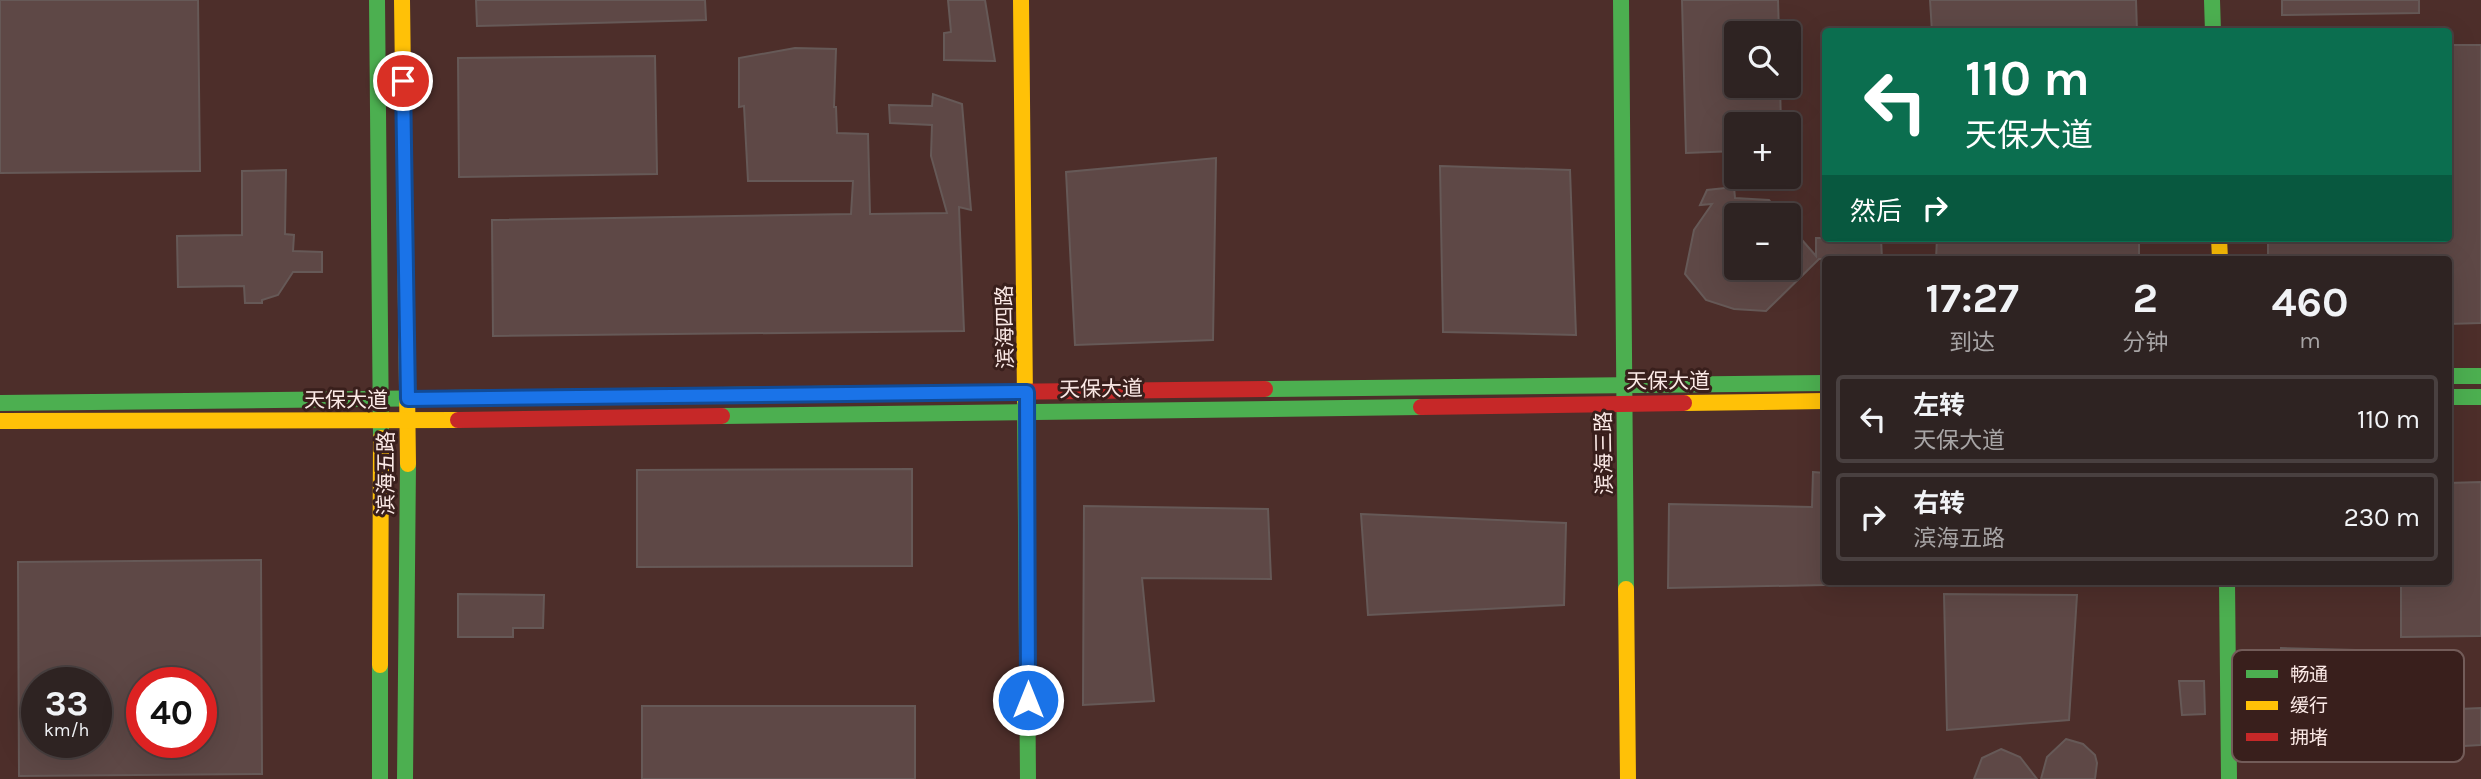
<!DOCTYPE html>
<html lang="zh">
<meta charset="utf-8">
<style>
:root{--surface:#2e2322;--page:#3a2f2f;--text:#f1f3f6;--muted:#a7a4a5;--line:#494040}
body{margin:0;font-family:Karla,"Noto Sans SC",sans-serif;background:var(--page);color:var(--text);height:100vh;display:flex;flex-direction:column;font-size:26px;white-space:nowrap}
*{box-sizing:border-box;margin:0}
p{font-size:23px;color:var(--muted)}
.icon{flex:none;width:38px;height:38px;fill:none;stroke:currentColor;stroke-width:2;stroke-linecap:round;stroke-linejoin:round}
.map{position:relative;flex:1;overflow:hidden}
.panel{position:absolute;left:1822px;top:256px;width:630px;height:329px;display:flex;flex-direction:column;background:var(--surface);border-radius:7px;box-shadow:0 7px 28px #0002,0 0 0 2px var(--line)}
.panel>*{flex:none}
.banner{position:absolute;left:1822px;top:28px;width:630px;height:214px;border-radius:7px;box-shadow:0 7px 28px #0002,0 0 0 2px var(--line);background:#0b6e4f;color:#fff;overflow:hidden}
.buttons{position:absolute;left:1724px;top:21px;display:grid;gap:14px}
.buttons a{display:grid;place-items:center;width:77px;height:77px;border-radius:7px;background:var(--surface);box-shadow:0 7px 28px #0002,0 0 0 2px var(--line);font-size:35px}
.speed{position:absolute;left:21px;top:667px;display:flex;gap:14px;font-size:35px;font-weight:700;text-align:center}
.speed>*{display:grid;place-content:center;width:91px;height:91px;border-radius:50%;background:var(--surface);box-shadow:0 7px 28px #0002,0 0 0 2px var(--line);line-height:1}
.speed small{font-size:18px;font-weight:400}
.speed .limit{border:10px solid #d22;background:#fff;color:#111}
.pin{position:absolute;display:grid;place-items:center;width:60px;height:60px;color:#fff;margin:-30px;border:4px solid #fff;border-radius:50%;box-shadow:0 2px 7px #0007}
.me{position:absolute;width:77px;margin:-38px;rotate:0deg;stroke-linejoin:round;filter:drop-shadow(0 0 5px #0008)}
.turn{display:flex;align-items:center;gap:24px;height:147px;padding:0 28px;font-size:32px}
.turn .icon{width:91px;height:91px;stroke-width:2.5}
.turn b{display:block;font-size:49px;line-height:60px}
.then{display:flex;align-items:center;height:66px;padding:0 28px;background:#0003;gap:14px;font-size:26px}
.eta{display:flex;justify-content:space-evenly;align-items:center;height:119px;text-align:center}
.eta b{font-size:42px;font-weight:700;line-height:49px}
ul{padding:0;list-style:none}
li{display:flex;align-items:center;gap:21px;height:88px;margin:0 14px 10px;padding:0 14px;border:4px solid var(--line);border-radius:7px}
li div{flex:1}
li b{display:block;font-size:26px}
li em{font-style:normal}
.map>svg:first-child{display:block}
.built{fill:#4d2e2a;fill-rule:evenodd}
.building{fill:#5e4846;stroke:#665957;stroke-width:2;fill-rule:evenodd}
.lines{fill:none;stroke-linecap:round;stroke-linejoin:round}
.fast{stroke:#4caf50;stroke-width:16}
.slow{stroke:#ffc107;stroke-width:16}
.jam{stroke:#c62828;stroke-width:16}
.route-casing{stroke:#114b97;stroke-width:18}
.route{stroke:#1a73e8;stroke-width:12}
.labels{text-anchor:middle;dominant-baseline:central;stroke-width:6;stroke-linejoin:round;paint-order:stroke}
.street-label{font-size:21px;fill:#fbe9e6;stroke:#391f1c}
.key{fill:#391f1c;stroke:#735c59;stroke-width:2}
.key-label{font-size:19px;fill:#fbe9e6}
</style>
<div class="map">
<svg width="2481" height="779" viewBox="0 0 2481 779">
<rect width="100%" height="100%" fill="#3d2f2d"/>
<path class="built" d="M0 0H2481V779H0ZM1825 32H2448V238H1825ZM1736 33H1788V86H1736ZM1736 124H1788V177H1736ZM1736 215H1788V268H1736ZM1825 259H2448V581H1825ZM37 682H96V742H37ZM142 682H201V742H142Z"/>
<g class="building">
<polygon points="0,0 198,0 200,171 0,173"/>
<polygon points="476,0 705,0 706,20 477,26"/>
<polygon points="948,0 985,0 995,61 944,60 944,33 951,32"/>
<polygon points="1682,0 1778,0 1779,33 1736,33 1736,86 1780,86 1781,124 1736,124 1736,151 1686,153"/>
<polygon points="1930,0 2136,0 2137,32 1932,32"/>
<polygon points="2282,0 2419,0 2419,13 2282,15"/>
<polygon points="2448,45 2481,45 2481,323 2448,324 2448,259 2268,259 2268,238 2448,238"/>
<polygon points="795,48 836,49 834,107 836,107 837,133 868,134 870,214 947,213 931,156 932,125 890,123 889,105 932,106 933,94 962,104 971,210 959,207 964,331 493,336 492,220 851,214 853,181 748,181 744,106 739,107 739,58"/>
<polygon points="655,56 657,174 459,177 458,58"/>
<polygon points="1216,158 1213,340 1075,345 1066,172"/>
<polygon points="1440,166 1570,170 1576,335 1443,332"/>
<polygon points="286,170 285,234 294,235 293,251 322,252 322,272 293,272 278,295 262,300 262,303 245,303 244,286 178,287 177,236 242,235 242,171"/>
<polygon points="1734,187 1735,198 1769,200 1781,215 1736,215 1736,268 1788,268 1788,224 1816,256 1816,238 1881,238 1882,259 1819,259 1766,311 1734,309 1706,300 1685,274 1694,230 1712,204 1700,205 1707,190"/>
<polygon points="1937,238 2139,238 2139,259 1936,259"/>
<polygon points="912,469 912,566 637,567 637,470"/>
<polygon points="1813,472 1825,473 1825,585 1668,588 1669,504 1812,507"/>
<polygon points="2481,482 2481,636 2401,637 2401,581 2448,581 2448,483"/>
<polygon points="1084,506 1268,509 1271,579 1142,578 1154,701 1083,705"/>
<polygon points="1361,514 1566,523 1564,605 1368,615"/>
<path d="M261 560 262 774 19 776 18 562ZM37 682H96V742H37ZM142 682H201V742H142Z"/>
<polygon points="458,594 544,595 543,628 513,628 513,637 458,637"/>
<polygon points="1944,594 2077,595 2069,720 1947,730"/>
<polygon points="2281,648 2355,650 2357,688 2279,689"/>
<polygon points="2179,681 2204,681 2205,714 2182,715"/>
<rect x="642" y="706" width="273" height="73"/>
<polygon points="2481,708 2481,745 2412,749 2415,711"/>
<polygon points="2066,739 2083,744 2095,755 2097,763 2095,779 2041,779 2047,757"/>
<polygon points="2001,749 2020,757 2037,779 1974,779 1982,758"/>
</g>
<g class="lines">
<g class="fast">
<polyline points="377,0 381,438"/>
<polyline points="1621,0 1626,589"/>
<polyline points="2212,0 2213,32"/>
<polyline points="2448,376 2481,376"/>
<polyline points="1265,389 1825,383"/>
<polyline points="2448,397 2481,397"/>
<polyline points="1025,400 1028,779"/>
<polyline points="0,403 905,393"/>
<polyline points="722,416 1421,407"/>
<polyline points="2227,581 2229,779"/>
<polyline points="380,779 380,665"/>
<polyline points="405,779 408,464"/>
</g>
<g class="slow">
<polyline points="402,0 408,464"/>
<polyline points="1021,0 1025,400"/>
<polyline points="2219,238 2220,259"/>
<polyline points="1684,403 1825,401"/>
<polyline points="0,421 458,420"/>
<polyline points="1626,589 1628,779"/>
<polyline points="380,665 381,438"/>
</g>
<g class="jam">
<polyline points="905,393 1265,389"/>
<polyline points="1421,407 1684,403"/>
<polyline points="458,420 722,416"/>
</g>
</g>
<g class="lines">
<defs>
<polyline id="route" points="403,81 408,399 1027,392 1028,700"/>
</defs>
<use href="#route" class="route-casing"/>
<use href="#route" class="route"/>
</g>
<g class="labels">
<g class="street-label">
<text transform="translate(1005 327) rotate(-91)">滨海四路</text>
<text x="1668" y="381">天保大道</text>
<text transform="translate(1101 389) rotate(-1)">天保大道</text>
<text x="346" y="400">天保大道</text>
<text transform="translate(1604 453) rotate(-91)">滨海三路</text>
<text transform="translate(386 473) rotate(-90)">滨海五路</text>
</g>
</g>
<rect x="2232" y="650" width="232" height="112" rx="10" class="key"/>
<rect x="2246" y="670" width="32" height="8" fill="#4caf50"/>
<rect x="2246" y="701" width="32" height="9" fill="#ffc107"/>
<rect x="2246" y="733" width="32" height="8" fill="#c62828"/>
<g class="key-label">
<text x="2290" y="681">畅通</text>
<text x="2290" y="712">缓行</text>
<text x="2290" y="744">拥堵</text>
</g>
</svg>
<div class="buttons">
<a><svg class="icon" aria-label="search" viewBox="0 0 24 24"><circle cx="10" cy="10" r="6"/><path d="M15 15l6 6"/></svg></a>
<a>+</a>
<a>−</a>
</div>
<div class="speed"><div>33<small>km/h</small></div><div class="limit">40</div></div>
<div class="pin" style="left:403px;top:81px;background:#d93025"><svg class="icon" aria-label="arrive" viewBox="0 0 24 24"><path d="M6 21V4h12l-3 4 3 4H6"/></svg></div>
<svg class="me" style="left:1028px;top:700px" viewBox="-20 -20 40 40"><circle r="17" fill="#1a73e8" stroke="#fff" stroke-width="3"/><path d="M0-11L8 9 0 5-8 9z" fill="#fff"/></svg>
<div class="banner">
<div class="turn"><svg class="icon" aria-label="left" viewBox="0 0 24 24"><path d="M17 20v-9H6M10 6l-5 5 5 5"/></svg><div><b>110 m</b>天保大道</div></div>
<div class="then">然后<svg class="icon" aria-label="right" viewBox="0 0 24 24"><path d="M7 20v-9h11M14 6l5 5-5 5"/></svg></div>
</div>
<section class="panel">
<div class="eta">
<div><b>17:27</b><p>到达</p></div>
<div><b>2</b><p>分钟</p></div>
<div><b>460</b><p>m</p></div>
</div>
<ul>
<li><svg class="icon" aria-label="left" viewBox="0 0 24 24"><path d="M17 20v-9H6M10 6l-5 5 5 5"/></svg><div><b>左转</b><p>天保大道</p></div><em>110 m</em></li>
<li><svg class="icon" aria-label="right" viewBox="0 0 24 24"><path d="M7 20v-9h11M14 6l5 5-5 5"/></svg><div><b>右转</b><p>滨海五路</p></div><em>230 m</em></li>
</ul>
</section>
</div>
